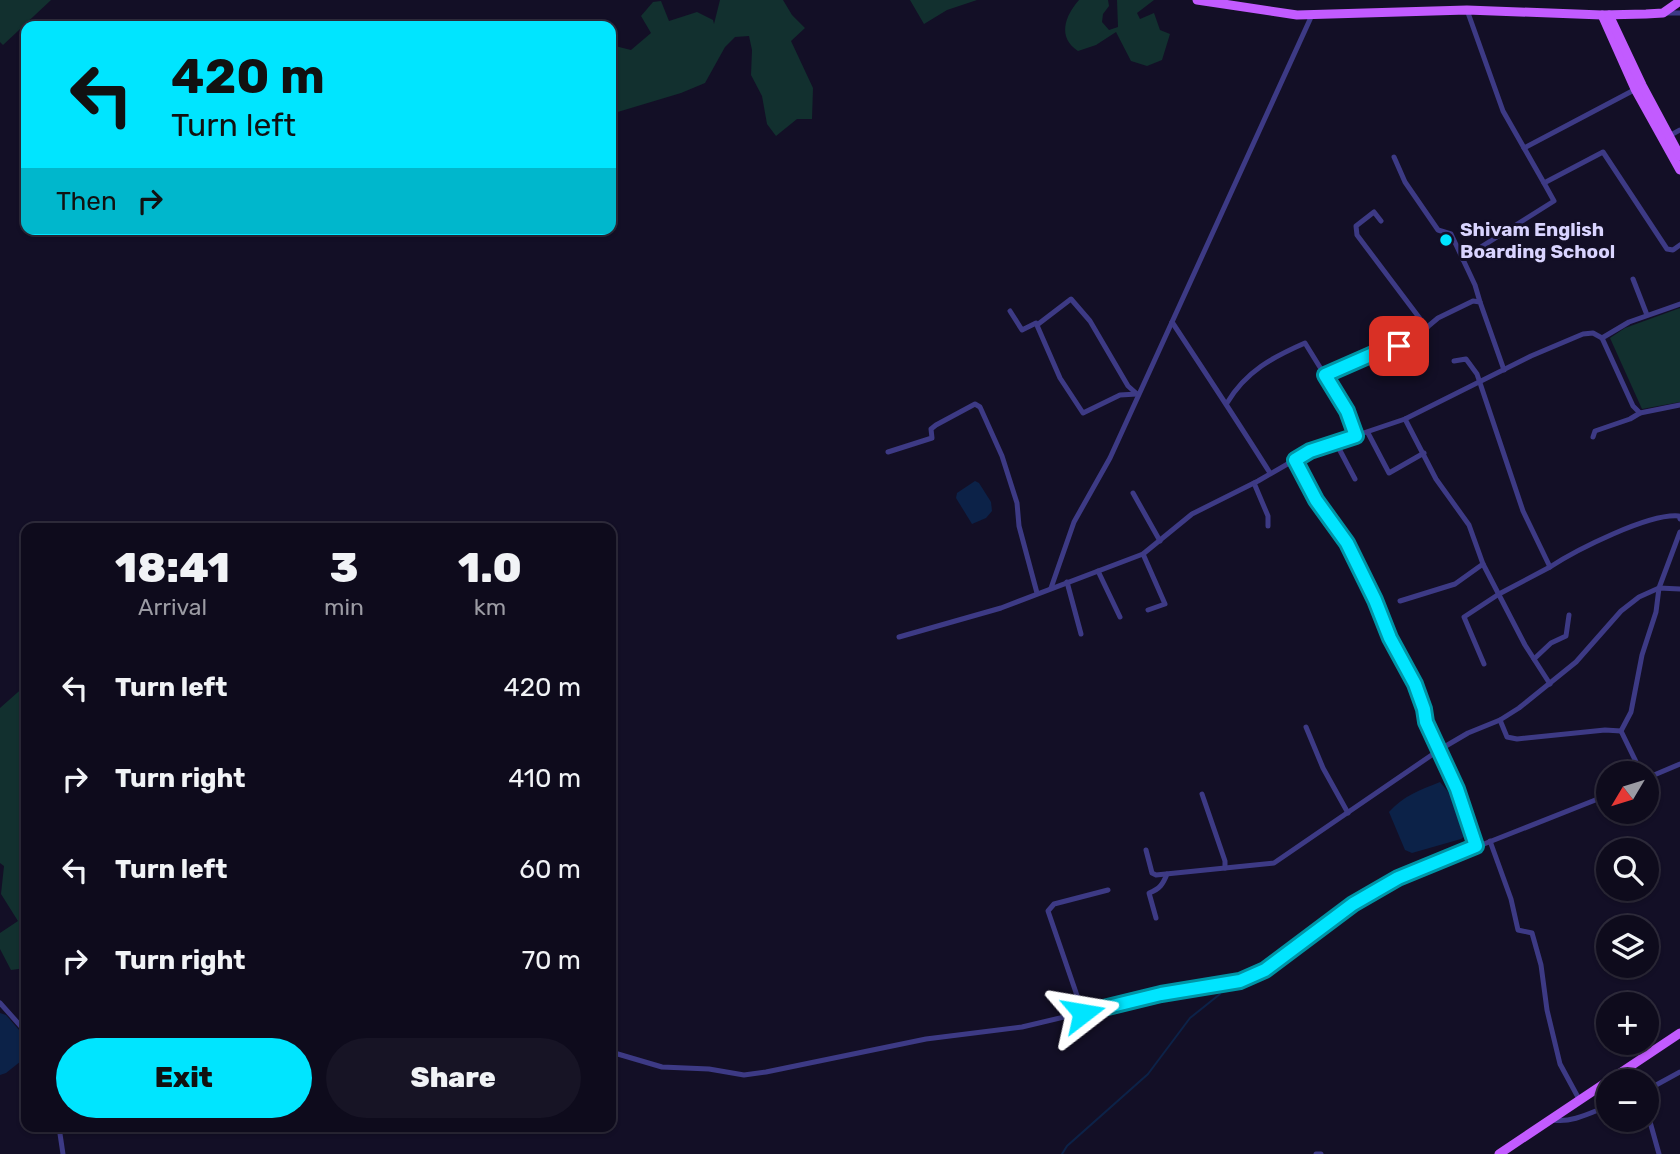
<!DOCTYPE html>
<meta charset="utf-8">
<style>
:root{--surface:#0e0b1c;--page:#171425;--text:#f1f3f6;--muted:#9b9ba3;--line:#2e2b3b;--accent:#00e5ff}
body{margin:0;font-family:Rubik,sans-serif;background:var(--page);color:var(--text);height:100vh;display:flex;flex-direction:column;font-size:26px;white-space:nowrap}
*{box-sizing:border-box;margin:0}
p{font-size:23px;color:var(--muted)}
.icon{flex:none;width:38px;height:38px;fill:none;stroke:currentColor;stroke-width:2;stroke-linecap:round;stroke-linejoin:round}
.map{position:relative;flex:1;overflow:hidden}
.panel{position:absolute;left:21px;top:523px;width:595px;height:609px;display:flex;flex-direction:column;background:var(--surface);border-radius:14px;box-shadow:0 2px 5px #0004,0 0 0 2px var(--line)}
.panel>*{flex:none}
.hud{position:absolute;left:21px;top:21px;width:595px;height:214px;border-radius:14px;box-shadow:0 2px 5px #0004,0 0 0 2px var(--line);background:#00e5ff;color:#111;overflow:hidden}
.needle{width:46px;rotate:232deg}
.controls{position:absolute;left:1596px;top:761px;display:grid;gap:14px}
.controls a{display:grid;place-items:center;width:63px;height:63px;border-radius:50%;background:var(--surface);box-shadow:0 2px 5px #0004,0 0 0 2px var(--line);font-size:35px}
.pin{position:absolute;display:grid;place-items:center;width:60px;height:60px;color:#fff;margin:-30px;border-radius:14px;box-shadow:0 4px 10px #0006}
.me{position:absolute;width:77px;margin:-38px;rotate:76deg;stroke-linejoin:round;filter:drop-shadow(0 0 5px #0008)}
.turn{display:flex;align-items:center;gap:24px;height:147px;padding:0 35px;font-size:32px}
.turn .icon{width:91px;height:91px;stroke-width:2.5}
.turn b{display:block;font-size:49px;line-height:60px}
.then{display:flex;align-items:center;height:66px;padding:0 35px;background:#0003;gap:14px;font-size:26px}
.eta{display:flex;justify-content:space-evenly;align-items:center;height:119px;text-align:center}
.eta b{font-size:42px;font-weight:800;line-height:49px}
.action{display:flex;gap:14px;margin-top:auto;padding:14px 35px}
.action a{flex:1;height:80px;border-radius:42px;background:var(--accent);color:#111;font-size:28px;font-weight:800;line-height:80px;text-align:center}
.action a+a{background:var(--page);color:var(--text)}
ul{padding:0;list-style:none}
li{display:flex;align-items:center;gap:21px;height:91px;padding:0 35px}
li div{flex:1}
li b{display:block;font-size:26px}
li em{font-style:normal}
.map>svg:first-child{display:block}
.green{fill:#12302f}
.water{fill:#0c2248}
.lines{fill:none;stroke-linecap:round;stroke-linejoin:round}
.stream{stroke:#0c2248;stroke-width:2}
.minor{stroke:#3d3a85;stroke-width:5}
.primary{stroke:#c25bff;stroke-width:9}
.route-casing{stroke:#0095a6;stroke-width:18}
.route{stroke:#00e5ff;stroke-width:12}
.poi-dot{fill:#00e5ff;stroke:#130f26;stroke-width:2.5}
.labels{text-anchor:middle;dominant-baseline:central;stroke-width:6;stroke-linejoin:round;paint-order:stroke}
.poi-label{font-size:19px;font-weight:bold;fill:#d9d4ff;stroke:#130f26;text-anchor:start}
</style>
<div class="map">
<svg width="1680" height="1154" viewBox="0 0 1680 1154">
<rect width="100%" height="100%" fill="#130f26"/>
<g class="green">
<polygon points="0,0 51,0 3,45 0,42"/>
<polygon points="720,0 783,0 792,15 805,28 791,41 813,88 812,119 797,119 776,136 767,124 762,96 751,75 752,50 749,36 735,37 725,47 705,83 681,93 611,114 611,45 631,50 651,33 641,16 653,2 661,1 669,21 697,12 713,20 714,24"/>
<polygon points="910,0 977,0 947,10 924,24"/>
<path d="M1079 0H1108L1109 6 1103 14 1102 22 1109 30 1118 27 1117 0H1154L1137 13 1140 19 1154 13 1160 30 1170 34 1162 60 1147 66 1131 61 1116 32 1096 45 1078 51C1057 37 1065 16 1079 0Z"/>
<polygon points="1680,308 1680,402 1642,409 1610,338 1625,328"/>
<polygon points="26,685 26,726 20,730 19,755 26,766 26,968 11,970 0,949 0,933 18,921 1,894 4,866 0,863 0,708"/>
</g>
<g class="water">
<polygon points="975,481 979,483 991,502 992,511 986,518 972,524 956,498 957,493"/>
<path d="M1440 782 1455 800 1468 833 1461 839 1412 853 1405 850 1389 812C1403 796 1420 790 1440 782Z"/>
<polygon points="0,1013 6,1015 26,1038 26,1057 6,1073 0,1075"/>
</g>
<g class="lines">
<polyline class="stream" points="1062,1154 1067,1146 1148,1074 1190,1018 1220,994"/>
<g class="minor">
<polyline points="1467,10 1503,111 1544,183 1603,152 1667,249 1673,250 1680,245"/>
<polyline points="1666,13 1680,13"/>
<polyline points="1669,136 1680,130"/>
<polyline points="1524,148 1636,89"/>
<polyline points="1394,157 1405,182 1438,230 1451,234 1475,285 1480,302"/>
<polyline points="1381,221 1374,212 1356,226 1357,235 1427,328"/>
<polyline points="1462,259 1554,201 1544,183"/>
<polyline points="1633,279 1647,315"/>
<polyline points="1010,311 1022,330 1036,323 1060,378 1083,413 1120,395 1137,394"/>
<path d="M1172 322C1205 372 1238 422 1270 473"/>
<polyline points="1037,325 1071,299 1090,321 1128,386 1137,394"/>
<polyline points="1602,338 1629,322 1680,304"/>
<path d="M1454 361 1466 359 1477 374 1523 511 1550 567C1576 550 1649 513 1679 516L1680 519"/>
<polyline points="1325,375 1382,350 1399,346 1413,339 1438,318 1473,301 1480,302 1504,370"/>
<path d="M1227 403C1246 371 1273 357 1305 343L1347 411 1356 436"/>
<polyline points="1405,419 1436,479 1469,525 1483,564 1525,645 1550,684"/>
<polyline points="1368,433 1389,473 1424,453"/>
<polyline points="1593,437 1595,431 1630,419 1640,413"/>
<polyline points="1336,443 1355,479"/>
<polyline points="888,452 932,438 931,429 936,425 975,404 980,407 1002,456 1017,503 1019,526 1037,593"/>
<polyline points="1295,460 1316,500 1347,543 1375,600 1390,638 1415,684 1424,709 1426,722 1457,789 1476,846"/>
<polyline points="1254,483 1268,516 1268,526"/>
<polyline points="1133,493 1160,541"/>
<polyline points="1143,554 1165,604 1148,610"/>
<polyline points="1098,571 1120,617"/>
<polyline points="1067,582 1081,634"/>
<polyline points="1051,588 1074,522 1110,458 1312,15"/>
<polyline points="1400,601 1455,584 1483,564"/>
<polyline points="899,637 1001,608 1143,554 1192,514 1258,481 1310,451 1405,419 1531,356 1583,334 1593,333 1602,338 1633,406 1640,413 1680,405"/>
<polyline points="1534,659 1551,643 1566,636 1569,615"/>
<polyline points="1484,664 1464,617 1499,594 1550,567"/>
<polyline points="1500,720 1507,737 1517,739 1605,730 1621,731"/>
<polyline points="1306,727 1323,768 1348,813"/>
<polyline points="1642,774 1621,731 1631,712 1642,655 1656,612 1659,588 1680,532"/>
<polyline points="1647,778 1680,764"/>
<polyline points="1202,794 1225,861 1225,868"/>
<polyline points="1490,841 1511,899 1518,930 1532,933 1541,965 1547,1010 1560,1064 1579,1099"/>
<polyline points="1146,850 1152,873 1156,875 1274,863 1439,750 1468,733 1500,720 1519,708 1576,662 1621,611 1639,597 1659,588 1680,589"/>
<path d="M1156 918 1149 893C1160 889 1163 884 1167 874"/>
<polyline points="0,1003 26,1032"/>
<polyline points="1083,1013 1048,911 1054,904 1108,890"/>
<polyline points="611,1052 662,1067 709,1069 744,1075 766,1072 926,1039 1022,1027 1161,994 1240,980 1265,970 1353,904 1398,878 1608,795"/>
<polyline points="1647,1090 1680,1072"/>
<polyline points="1647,1111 1659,1154"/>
<path d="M1553 1120C1572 1123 1590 1113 1608 1106"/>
<polyline points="59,1127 63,1154"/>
<polyline points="1316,1154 1321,1154"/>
</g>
<g class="primary">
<polyline points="1197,0 1297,15 1467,10 1602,15 1646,14 1663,13 1680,1"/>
<polyline points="1602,15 1635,89 1680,170"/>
<polyline points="1609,15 1642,85 1680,156"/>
<polyline points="1499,1154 1680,1033"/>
</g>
</g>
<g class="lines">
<defs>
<polyline id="route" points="1083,1013 1161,994 1240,981 1265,970 1353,904 1398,878 1476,846 1457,789 1426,722 1424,709 1415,684 1390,638 1375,600 1347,543 1316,500 1295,460 1310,451 1356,436 1347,411 1325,375 1382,350 1399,346"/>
</defs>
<use href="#route" class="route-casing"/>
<use href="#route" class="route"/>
</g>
<circle class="poi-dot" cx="1446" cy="240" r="7"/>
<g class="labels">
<g class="poi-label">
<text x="1460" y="229">Shivam English<tspan x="1460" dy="22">Boarding School</tspan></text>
</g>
</g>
</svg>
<div class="controls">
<a><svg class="needle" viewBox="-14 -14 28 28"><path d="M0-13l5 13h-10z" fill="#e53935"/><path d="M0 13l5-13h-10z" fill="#9b9ba3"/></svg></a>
<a><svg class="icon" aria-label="search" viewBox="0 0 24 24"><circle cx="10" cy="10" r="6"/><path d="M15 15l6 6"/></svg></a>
<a><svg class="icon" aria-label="layers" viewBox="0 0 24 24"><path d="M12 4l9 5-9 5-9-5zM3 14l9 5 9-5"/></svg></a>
<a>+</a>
<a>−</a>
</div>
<div class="pin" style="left:1399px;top:346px;background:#d93025"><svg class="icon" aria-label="arrive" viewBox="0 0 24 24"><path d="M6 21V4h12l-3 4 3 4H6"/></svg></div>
<svg class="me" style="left:1083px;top:1013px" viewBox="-20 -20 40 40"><path d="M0-17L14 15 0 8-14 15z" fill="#00e5ff" stroke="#fff" stroke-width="4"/></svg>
<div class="hud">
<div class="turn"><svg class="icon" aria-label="left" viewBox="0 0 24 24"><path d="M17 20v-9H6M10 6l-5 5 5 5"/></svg><div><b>420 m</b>Turn left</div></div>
<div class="then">Then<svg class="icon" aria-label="right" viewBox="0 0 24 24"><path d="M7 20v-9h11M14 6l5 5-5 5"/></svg></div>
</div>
<section class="panel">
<div class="eta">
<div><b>18:41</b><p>Arrival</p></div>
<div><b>3</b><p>min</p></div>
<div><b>1.0</b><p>km</p></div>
</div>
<ul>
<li><svg class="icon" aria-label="left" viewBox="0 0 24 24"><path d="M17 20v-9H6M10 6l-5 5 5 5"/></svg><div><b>Turn left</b></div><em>420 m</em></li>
<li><svg class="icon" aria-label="right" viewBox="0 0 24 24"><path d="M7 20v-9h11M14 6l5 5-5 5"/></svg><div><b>Turn right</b></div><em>410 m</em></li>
<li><svg class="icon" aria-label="left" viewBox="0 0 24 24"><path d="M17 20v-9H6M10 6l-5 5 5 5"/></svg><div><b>Turn left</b></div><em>60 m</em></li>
<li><svg class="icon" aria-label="right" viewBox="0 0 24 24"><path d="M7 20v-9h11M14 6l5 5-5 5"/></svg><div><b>Turn right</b></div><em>70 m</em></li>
</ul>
<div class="action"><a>Exit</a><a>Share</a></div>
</section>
</div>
